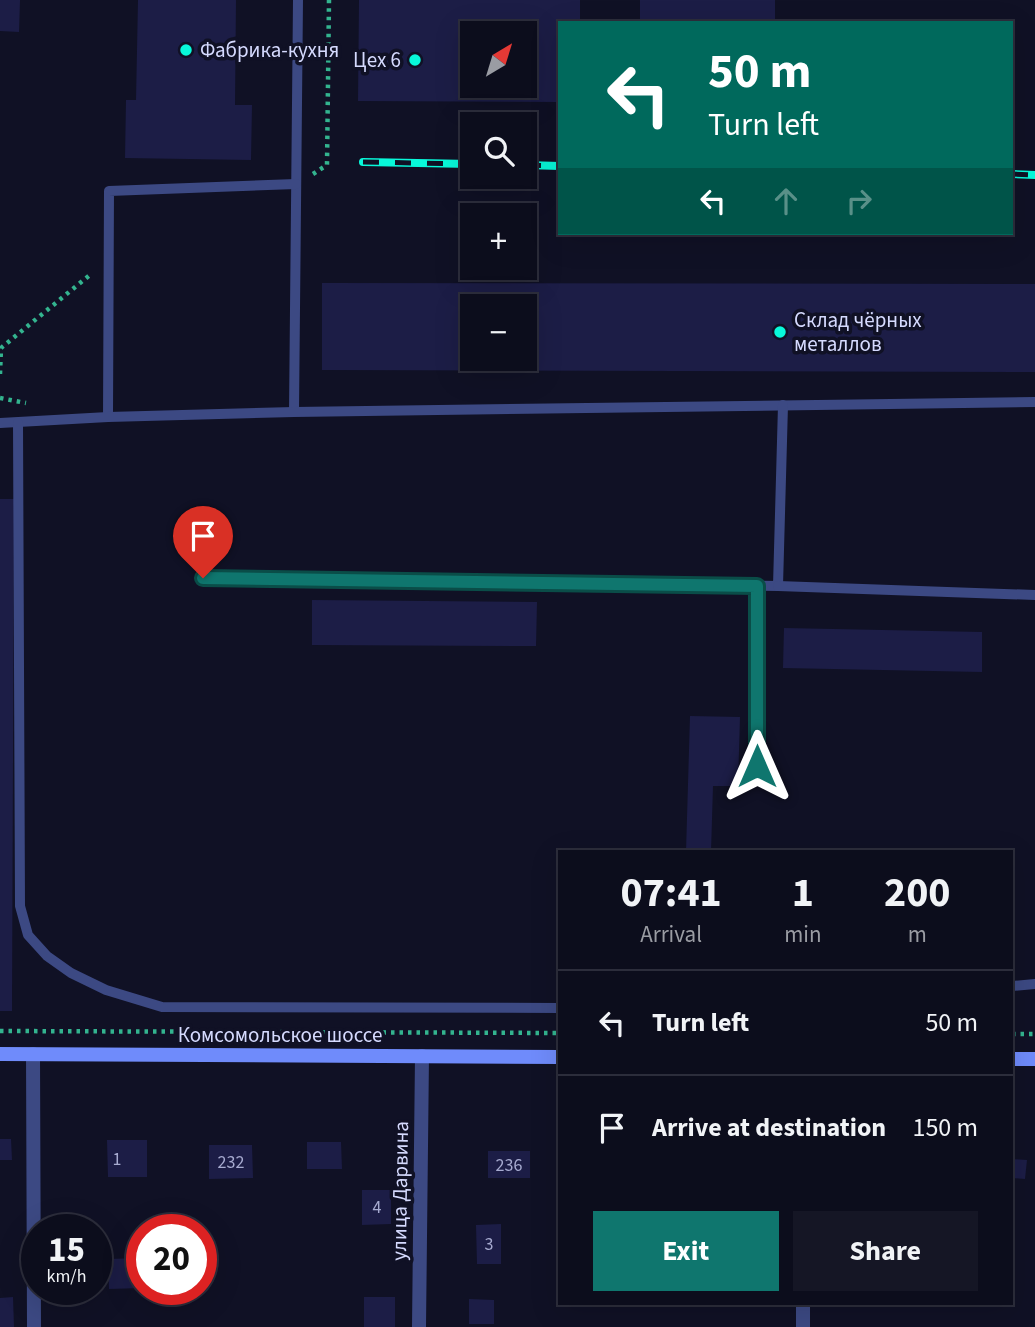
<!DOCTYPE html>
<meta charset="utf-8">
<style>
:root{--surface:#0c0d1c;--page:#151625;--text:#f1f3f6;--muted:#9a9ca3;--line:#2c2d3b;--accent:#0f766e}
body{margin:0;font-family:"Source Sans 3",sans-serif;background:var(--page);color:var(--text);height:100vh;display:flex;flex-direction:column;font-size:26px;white-space:nowrap}
*{box-sizing:border-box;margin:0}
p{font-size:23px;color:var(--muted)}
.icon{flex:none;width:38px;height:38px;fill:none;stroke:currentColor;stroke-width:2;stroke-linecap:round;stroke-linejoin:round}
.map{position:relative;flex:1;overflow:hidden}
.sheet{position:absolute;left:558px;top:850px;width:455px;height:455px;display:flex;flex-direction:column;background:var(--surface);border-radius:0px;box-shadow:0 7px 28px #0002,0 0 0 2px var(--line)}
.sheet>*{flex:none}
.top-card{position:absolute;left:558px;top:21px;width:455px;height:214px;border-radius:0px;box-shadow:0 7px 28px #0002,0 0 0 2px var(--line);background:#00695c;color:#fff;overflow:hidden}
.needle{width:46px;rotate:38deg}
.fabs{position:absolute;left:460px;top:21px;display:grid;gap:14px}
.fabs a{display:grid;place-items:center;width:77px;height:77px;border-radius:0px;background:var(--surface);box-shadow:0 7px 28px #0002,0 0 0 2px var(--line);font-size:35px}
.speed{position:absolute;left:21px;top:1214px;display:flex;gap:14px;font-size:35px;font-weight:700;text-align:center}
.speed>*{display:grid;place-content:center;width:91px;height:91px;border-radius:50%;background:var(--surface);box-shadow:0 7px 28px #0002,0 0 0 2px var(--line);line-height:1}
.speed small{font-size:18px;font-weight:400}
.speed .limit{border:10px solid #d22;background:#fff;color:#111}
.pin{position:absolute;display:grid;place-items:center;width:60px;height:60px;color:#fff;margin:-72px -30px;border-radius:50% 50% 50% 0;rotate:-45deg;box-shadow:0 0 7px #0007}
.pin .icon{rotate:45deg}
.me{position:absolute;width:77px;margin:-38px;rotate:0deg;stroke-linejoin:round;filter:drop-shadow(0 0 5px #0008)}
.turn{display:flex;align-items:center;gap:24px;height:147px;padding:0 35px;font-size:32px}
.turn .icon{width:91px;height:91px;stroke-width:2.5}
.turn b{display:block;font-size:49px;line-height:60px}
.lanes{display:flex;align-items:center;height:66px;padding:0 35px;background:#0003;justify-content:center;gap:35px;direction:ltr}
.lanes .off{opacity:.35}
.eta{display:flex;justify-content:space-evenly;align-items:center;height:119px;text-align:center}
.eta b{font-size:42px;font-weight:700;line-height:49px}
.cta{display:flex;gap:14px;margin-top:auto;padding:14px 35px}
.cta a{flex:1;height:80px;border-radius:0px;background:var(--accent);color:#fff;font-size:28px;font-weight:700;line-height:80px;text-align:center}
.cta a+a{background:var(--page);color:var(--text)}
ul{padding:0;list-style:none}
li{display:flex;align-items:center;gap:21px;height:105px;padding:0 35px;border-top:2px solid var(--line)}
li div{flex:1}
li b{display:block;font-size:26px}
li em{font-style:normal}
.map>svg:first-child{display:block}
.building{fill:#1c1d46;fill-rule:evenodd}
.lines{fill:none;stroke-linecap:round;stroke-linejoin:round}
.path{stroke:#33b48f;stroke-width:4.5;stroke-dasharray:3.5 5;stroke-linecap:butt}
.service{stroke:#3c4983;stroke-width:10}
.minor{stroke:#3c4983;stroke-width:14}
.secondary{stroke:#6f8bfb;stroke-width:14}
.rail-casing{stroke:#08f8da;stroke-width:8}
.rail{stroke:#101125;stroke-width:5;stroke-dasharray:16;stroke-linecap:butt}
.route-casing{stroke:#0a4d48;stroke-width:18}
.route{stroke:#0f766e;stroke-width:12}
.poi-dot{fill:#08f8da;stroke:#101125;stroke-width:2.5}
.labels{text-anchor:middle;dominant-baseline:central;stroke-width:7;stroke-linejoin:round;paint-order:stroke}
.number-label{font-size:18px;fill:#a7abd0}
.poi-label{font-size:21px;fill:#d5dafe;stroke:#101125;text-anchor:start}
.street-label{font-size:21px;fill:#d5dafe;stroke:#101125}
</style>
<div class="map">
<svg width="1035" height="1327" viewBox="0 0 1035 1327">
<rect width="100%" height="100%" fill="#101125"/>
<g class="building">
<polygon points="0,0 20,0 19,32 0,31"/>
<polygon points="138,0 236,0 235,105 252,105 251,160 125,158 126,100 136,100"/>
<path d="M359 0H580V23H560V102L358 101ZM472 33H525V86H472Z"/>
<rect x="640" y="0" width="135" height="23"/>
<path d="M322 283 1035 284V372L322 370ZM472 306H525V359H472Z"/>
<polygon points="0,499 14,499 12,1011 0,1011"/>
<polygon points="312,600 537,602 536,646 312,645"/>
<polygon points="784,628 982,632 982,672 783,668"/>
<polygon points="690,716 740,717 738,786 713,786 711,852 686,852"/>
<polygon points="0,1139 11,1139 12,1160 0,1160"/>
<polygon points="107,1140 147,1140 147,1177 108,1177"/>
<polygon points="307,1142 341,1142 342,1169 307,1169"/>
<polygon points="209,1145 252,1145 253,1178 209,1179"/>
<rect x="488" y="1151" width="42" height="27"/>
<polygon points="1012,1159 1027,1160 1025,1179 1012,1178"/>
<polygon points="362,1190 391,1190 391,1224 362,1225"/>
<polygon points="501,1224 501,1264 477,1264 476,1225"/>
<polygon points="142,1258 142,1288 109,1289 108,1259"/>
<polygon points="13,1297 14,1327 0,1327 0,1298"/>
<rect x="364" y="1297" width="31" height="30"/>
<polygon points="469,1299 494,1300 494,1324 469,1324"/>
</g>
<g class="lines">
<g class="path">
<polyline points="313,174 327,165 329,0"/>
<polyline points="0,374 1,348 91,274"/>
<polyline points="0,398 26,403"/>
<polyline points="0,1031 560,1033"/>
<polyline points="1012,1034 1035,1034"/>
</g>
<g class="service">
<polyline points="294,412 298,0"/>
<polyline points="108,417 109,191 296,184"/>
<polyline points="0,423 108,417 294,412 1035,402"/>
<polyline points="18,423 20,906 28,935 47,956 71,973 106,990 162,1007 560,1008"/>
<polyline points="203,578 778,586 783,405"/>
<polyline points="778,586 1035,595"/>
<polyline points="757,767 757,586"/>
<polyline points="1012,986 1035,984"/>
</g>
<g class="minor">
<polyline points="33,1054 34,1327"/>
<polyline points="419,1327 422,1056"/>
<polyline points="803,1327 803,1304"/>
</g>
<g class="secondary">
<polyline points="0,1054 560,1057"/>
<polyline points="1012,1059 1035,1059"/>
</g>
<defs>
<g id="rail">
<polyline points="363,162 472,164"/>
<polyline points="525,165 560,166"/>
<polyline points="1012,174 1035,175"/>
</g>
</defs>
<use href="#rail" class="rail-casing"/>
<use href="#rail" class="rail"/>
</g>
<g class="lines">
<defs>
<polyline id="route" points="203,578 757,586 757,766"/>
</defs>
<use href="#route" class="route-casing"/>
<use href="#route" class="route"/>
</g>
<g class="poi-dot">
<circle cx="186" cy="50" r="7"/>
<circle cx="415" cy="60" r="7"/>
<circle cx="780" cy="332" r="7"/>
</g>
<g class="labels">
<g class="number-label">
<text x="117" y="1159">1</text>
<text x="231" y="1162">232</text>
<text x="509" y="1165">236</text>
<text x="377" y="1207">4</text>
<text x="489" y="1244">3</text>
</g>
<g class="poi-label">
<text x="200" y="50">Фабрика-кухня</text>
<text x="401" y="60" text-anchor="end">Цех 6</text>
<text x="794" y="320">Склад чёрных<tspan x="794" dy="24">металлов</tspan></text>
</g>
<g class="street-label">
<text x="280" y="1035">Комсомольское шоссе</text>
<text transform="translate(400 1191) rotate(-89)">улица Дарвина</text>
</g>
</g>
</svg>
<div class="fabs">
<a><svg class="needle" viewBox="-14 -14 28 28"><path d="M0-13l5 13h-10z" fill="#e53935"/><path d="M0 13l5-13h-10z" fill="#9a9ca3"/></svg></a>
<a><svg class="icon" aria-label="search" viewBox="0 0 24 24"><circle cx="10" cy="10" r="6"/><path d="M15 15l6 6"/></svg></a>
<a>+</a>
<a>−</a>
</div>
<div class="speed"><div>15<small>km/h</small></div><div class="limit">20</div></div>
<div class="pin" style="left:203px;top:578px;background:#d93025"><svg class="icon" aria-label="arrive" viewBox="0 0 24 24"><path d="M6 21V4h12l-3 4 3 4H6"/></svg></div>
<svg class="me" style="left:757px;top:766px" viewBox="-20 -20 40 40"><path d="M0-17L14 15 0 8-14 15z" fill="#0f766e" stroke="#fff" stroke-width="4"/></svg>
<div class="top-card">
<div class="turn"><svg class="icon" aria-label="left" viewBox="0 0 24 24"><path d="M17 20v-9H6M10 6l-5 5 5 5"/></svg><div><b>50 m</b>Turn left</div></div>
<div class="lanes"><svg class="icon" aria-label="left" viewBox="0 0 24 24"><path d="M17 20v-9H6M10 6l-5 5 5 5"/></svg><svg class="icon off" aria-label="ahead" viewBox="0 0 24 24"><path d="M12 20V5M6 11l6-6 6 6"/></svg><svg class="icon off" aria-label="right" viewBox="0 0 24 24"><path d="M7 20v-9h11M14 6l5 5-5 5"/></svg></div>
</div>
<section class="sheet">
<div class="eta">
<div><b>07:41</b><p>Arrival</p></div>
<div><b>1</b><p>min</p></div>
<div><b>200</b><p>m</p></div>
</div>
<ul>
<li><svg class="icon" aria-label="left" viewBox="0 0 24 24"><path d="M17 20v-9H6M10 6l-5 5 5 5"/></svg><div><b>Turn left</b></div><em>50 m</em></li>
<li><svg class="icon" aria-label="arrive" viewBox="0 0 24 24"><path d="M6 21V4h12l-3 4 3 4H6"/></svg><div><b>Arrive at destination</b></div><em>150 m</em></li>
</ul>
<div class="cta"><a>Exit</a><a>Share</a></div>
</section>
</div>
